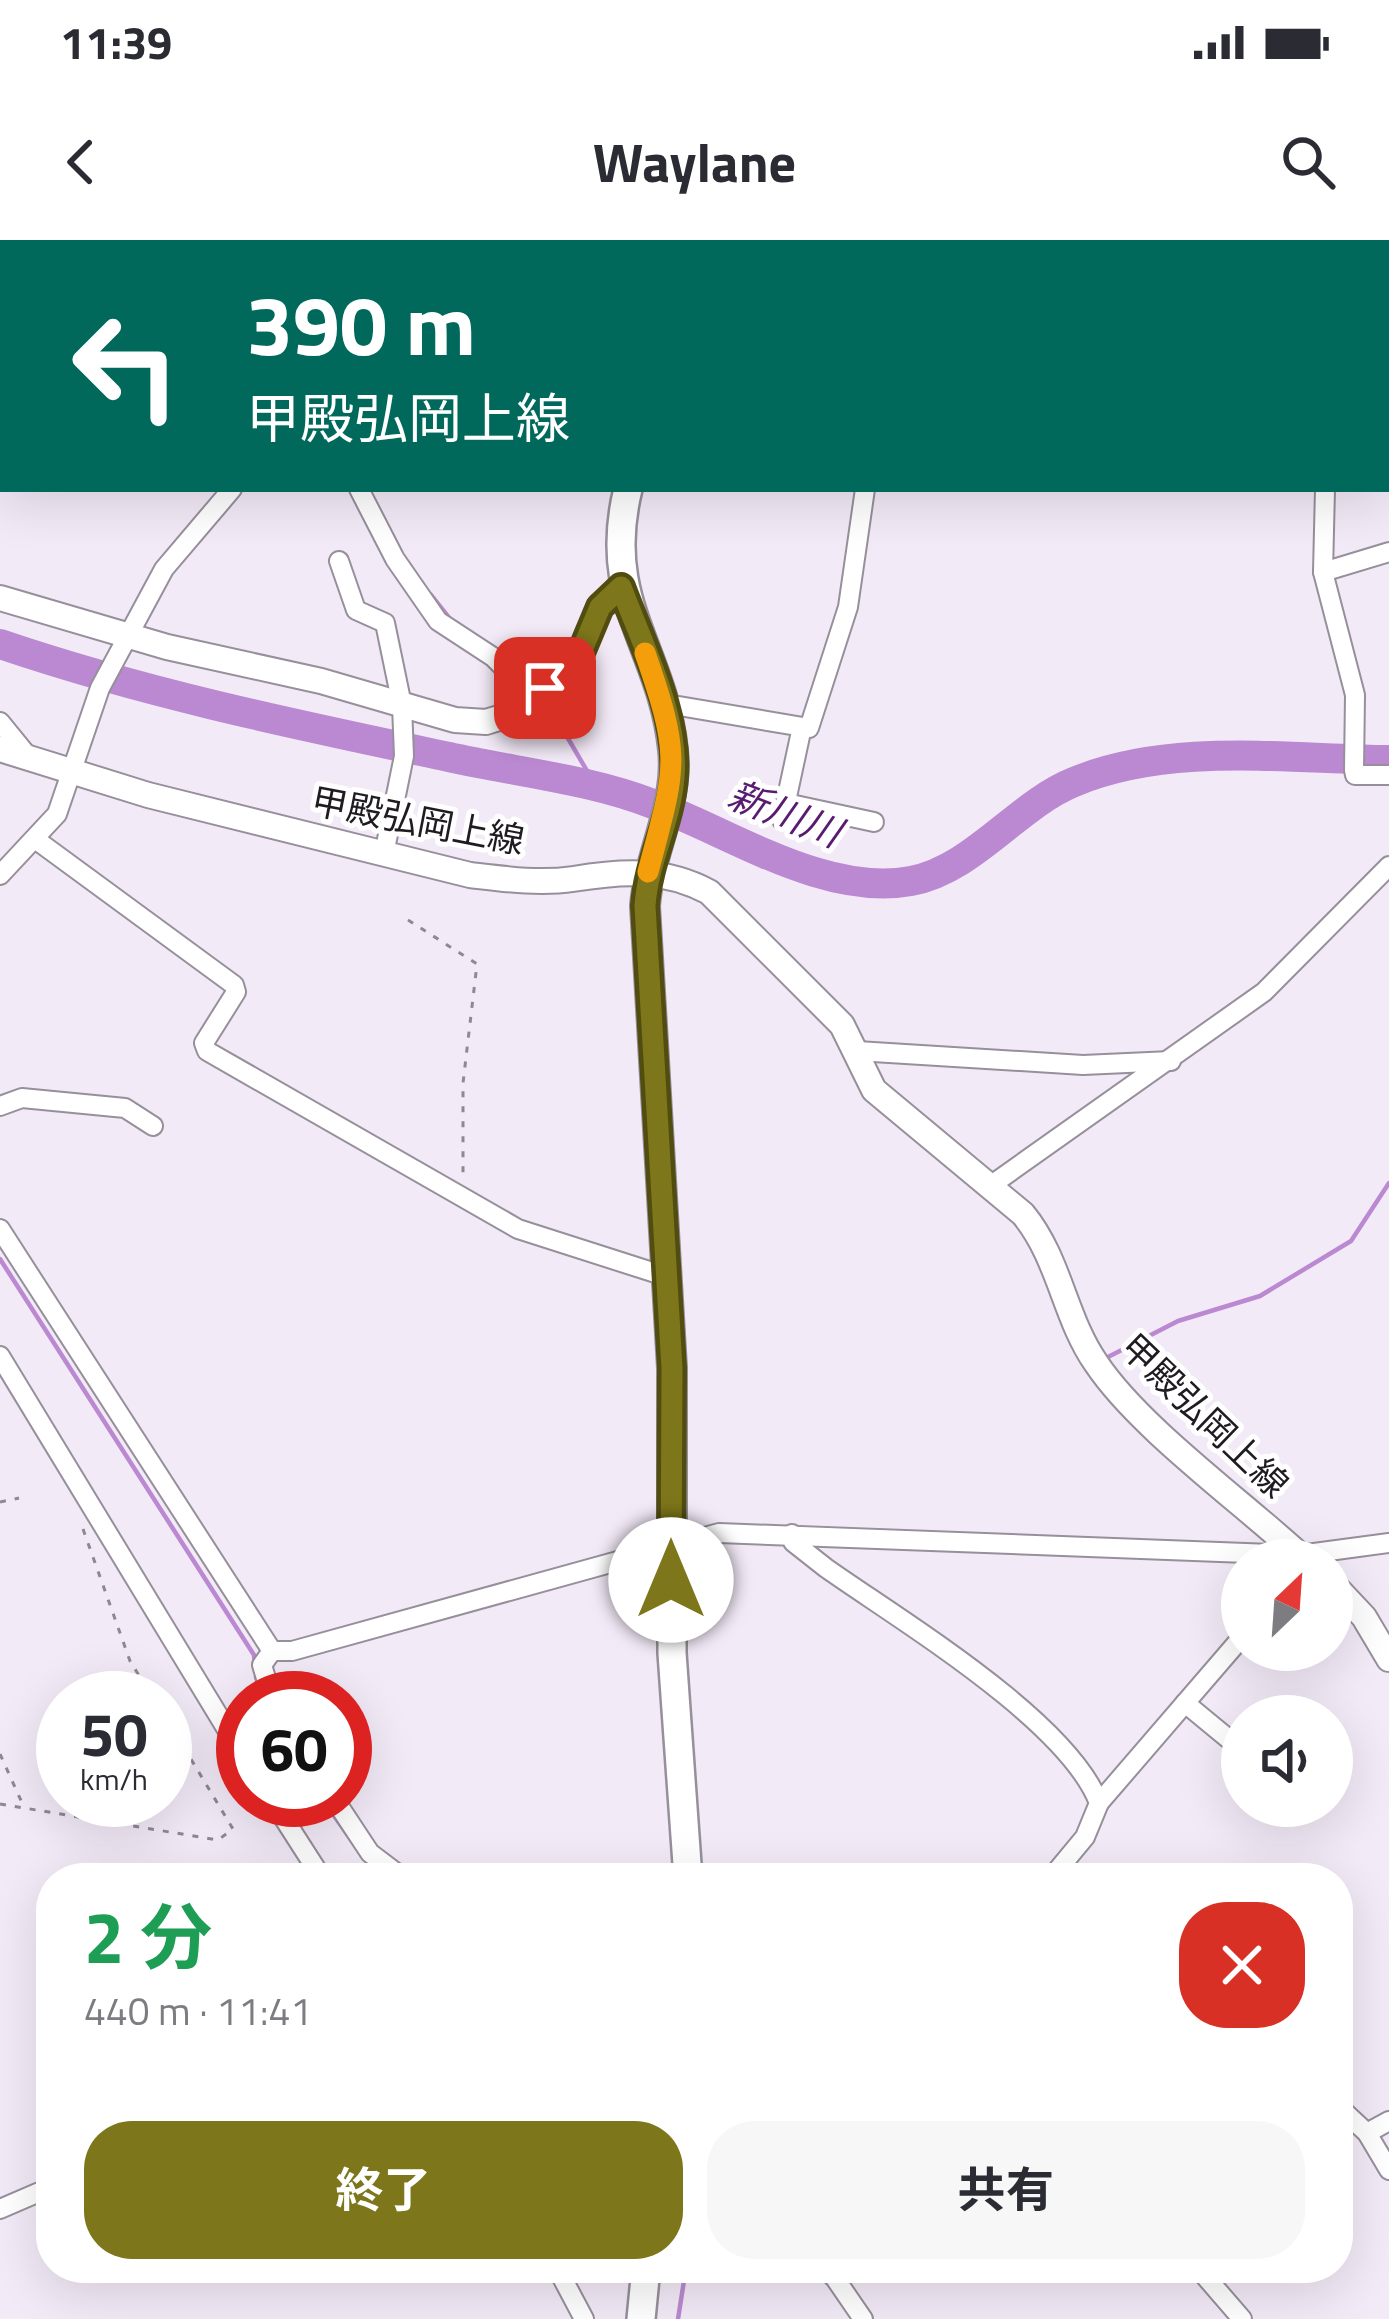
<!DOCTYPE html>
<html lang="ja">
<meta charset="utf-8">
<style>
:root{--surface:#fff;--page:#f7f7f7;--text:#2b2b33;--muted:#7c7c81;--accent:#7d761a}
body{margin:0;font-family:"Titillium Web","Noto Sans JP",sans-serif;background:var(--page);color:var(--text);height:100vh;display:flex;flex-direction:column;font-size:45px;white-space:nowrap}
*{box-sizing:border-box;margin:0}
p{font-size:39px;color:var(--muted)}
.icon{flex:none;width:66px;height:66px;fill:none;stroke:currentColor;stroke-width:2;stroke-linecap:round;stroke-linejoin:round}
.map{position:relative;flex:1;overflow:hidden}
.sheet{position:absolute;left:36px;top:1623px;width:1317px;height:420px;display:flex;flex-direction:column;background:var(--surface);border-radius:48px;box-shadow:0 12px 48px #0002}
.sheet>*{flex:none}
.hud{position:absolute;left:0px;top:0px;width:1389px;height:252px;box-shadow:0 12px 48px #0002;background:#00695c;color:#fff;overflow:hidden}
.needle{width:78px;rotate:25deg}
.tools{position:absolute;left:1221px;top:1299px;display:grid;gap:24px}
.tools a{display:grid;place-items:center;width:132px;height:132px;border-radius:50%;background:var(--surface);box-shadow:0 12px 48px #0002;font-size:60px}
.speed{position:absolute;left:36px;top:1431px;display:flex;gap:24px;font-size:60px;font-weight:700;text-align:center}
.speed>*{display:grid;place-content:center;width:156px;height:156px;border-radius:50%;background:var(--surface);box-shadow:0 12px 48px #0002;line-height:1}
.speed small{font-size:30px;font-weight:400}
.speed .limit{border:18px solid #d22;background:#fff;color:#111}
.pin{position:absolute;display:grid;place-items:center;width:102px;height:102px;color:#fff;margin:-51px;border-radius:24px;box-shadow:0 6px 18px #0006}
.me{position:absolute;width:132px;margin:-66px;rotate:0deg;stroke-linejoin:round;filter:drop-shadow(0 0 9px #0008)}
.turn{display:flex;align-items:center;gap:42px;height:252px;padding:0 48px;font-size:54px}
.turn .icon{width:156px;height:156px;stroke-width:2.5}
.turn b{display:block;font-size:84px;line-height:102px}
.round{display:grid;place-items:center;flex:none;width:126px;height:126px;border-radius:48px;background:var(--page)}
.summary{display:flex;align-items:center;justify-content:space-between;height:204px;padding:0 48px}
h1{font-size:72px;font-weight:700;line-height:90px;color:#1e9e55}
.button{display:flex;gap:24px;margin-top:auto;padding:24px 48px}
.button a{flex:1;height:138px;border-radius:48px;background:var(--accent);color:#fff;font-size:48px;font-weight:700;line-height:138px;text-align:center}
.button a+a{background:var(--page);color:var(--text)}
.status{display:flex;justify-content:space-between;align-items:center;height:84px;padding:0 60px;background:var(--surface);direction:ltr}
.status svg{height:33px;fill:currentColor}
header{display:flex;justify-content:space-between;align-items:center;height:156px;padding:0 48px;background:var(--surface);font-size:54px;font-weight:700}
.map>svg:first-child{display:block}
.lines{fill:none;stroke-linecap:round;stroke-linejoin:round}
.stream{stroke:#ba89d1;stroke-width:4.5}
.river{stroke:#ba89d1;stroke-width:30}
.street-casing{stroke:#978f9b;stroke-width:22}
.secondary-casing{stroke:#978f9b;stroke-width:28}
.primary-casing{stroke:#978f9b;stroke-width:32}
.path{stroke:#8f8891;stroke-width:3;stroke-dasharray:6 9;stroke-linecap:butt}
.street{stroke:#fff;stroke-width:18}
.secondary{stroke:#fff;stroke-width:24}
.primary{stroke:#fff;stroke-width:27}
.route-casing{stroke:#514d11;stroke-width:30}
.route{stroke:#7d761a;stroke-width:21}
.slow{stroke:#f59e0b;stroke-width:21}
.labels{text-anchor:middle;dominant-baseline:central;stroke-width:10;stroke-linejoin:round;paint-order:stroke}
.street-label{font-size:36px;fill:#1f1b20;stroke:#fff}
.water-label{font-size:39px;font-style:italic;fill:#591b71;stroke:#fff}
</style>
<div class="status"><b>11:39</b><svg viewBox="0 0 49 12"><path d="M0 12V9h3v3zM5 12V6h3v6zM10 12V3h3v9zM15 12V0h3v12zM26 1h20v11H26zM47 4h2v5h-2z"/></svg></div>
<header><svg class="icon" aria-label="back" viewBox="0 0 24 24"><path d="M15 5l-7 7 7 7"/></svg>Waylane<svg class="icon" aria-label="search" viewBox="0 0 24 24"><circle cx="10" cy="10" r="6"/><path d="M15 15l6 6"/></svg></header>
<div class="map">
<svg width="1389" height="2079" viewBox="0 0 1389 2079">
<rect width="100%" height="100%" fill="#f3eaf7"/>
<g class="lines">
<g class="stream">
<polyline points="282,3 283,0"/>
<polyline points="431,355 450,379"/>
<polyline points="545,459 597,548"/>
<polyline points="0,1019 254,1415 255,1425"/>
<polyline points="1108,1117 1178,1081 1260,1056 1351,1001 1389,943"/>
<polyline points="256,1437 263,1458"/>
<polyline points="323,1560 361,1614"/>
<polyline points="817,2028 827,2043"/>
<polyline points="678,2079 686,2028"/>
</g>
<path class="river" d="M0 404C147 454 298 485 449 517 516 532 589 539 653 564 731 593 825 657 911 641 974 629 1017 565 1074 542 1170 502 1287 519 1389 520"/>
<defs>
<g id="street">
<polyline points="248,0 249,3"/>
<polyline points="982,0 992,3"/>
<polyline points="954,3 955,0"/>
<polyline points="1384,3 1385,0"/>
<polyline points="0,153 3,151"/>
<polyline points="359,249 395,319 438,381 493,417 534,458"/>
<polyline points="1325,249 1323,332 1355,455 1354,530 1355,535 1389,535"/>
<polyline points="339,321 356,370 385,383 402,465 404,516 384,614"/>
<polyline points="1323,332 1389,312"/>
<polyline points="664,470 679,466 809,488 848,367 865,249"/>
<polyline points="0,482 31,520"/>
<polyline points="786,563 874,582"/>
<polyline points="782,580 802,487"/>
<polyline points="35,599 234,745 236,752 204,803 207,811 518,989 668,1037"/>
<polyline points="0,635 57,574 100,448 164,329 232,249"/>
<polyline points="857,811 1083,825 1171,821"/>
<polyline points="0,866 22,858 125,868 153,886"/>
<polyline points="990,946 1264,752 1389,626"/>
<polyline points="0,989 272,1411 292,1411 719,1293 1299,1315 1389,1303"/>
<polyline points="0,1116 243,1516"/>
<path d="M792 1294 793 1302 826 1328C901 1381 1067 1480 1099 1563L1085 1597 1051 1638"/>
<polyline points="272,1458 262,1425 272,1411"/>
<polyline points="1185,1463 1242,1510"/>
<polyline points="272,1560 322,1638"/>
<polyline points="335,1560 370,1613 403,1638"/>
<polyline points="1099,1563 1242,1397"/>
<polyline points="1338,1866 1367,1893 1389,1930"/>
<polyline points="1367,1893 1389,1881"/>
<polyline points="0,1969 51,1947"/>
<polyline points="557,2028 584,2079"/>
<polyline points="828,2028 863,2079"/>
<polyline points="1198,2028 1242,2079"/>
</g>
<g id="secondary">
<polyline points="0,358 167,407 321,441 455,480 486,482 518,472 577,422 600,366 621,347"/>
<path d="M0 509 148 555 470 635C504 639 539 644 573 639 622 631 664 628 709 652L842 785 874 850 1023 974C1060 1019 1064 1077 1096 1123 1139 1188 1245 1264 1305 1320"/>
<polyline points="1332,1343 1364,1377 1389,1419"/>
</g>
<g id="primary">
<polyline points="717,3 719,0"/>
<path d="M628 249C600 362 663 409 673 510 679 563 649 613 645 666L672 1128V1413L688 1638"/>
<polyline points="641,2079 646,2028"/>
</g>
</defs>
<use href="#street" class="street-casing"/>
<use href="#secondary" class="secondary-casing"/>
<use href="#primary" class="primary-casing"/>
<g class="path">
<polyline points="408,680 477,724 463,843 463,937"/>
<polyline points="0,1262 19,1258"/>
<polyline points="83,1289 130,1421 153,1458"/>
<polyline points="0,1514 23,1565"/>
<polyline points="0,1564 218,1600 233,1589 165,1476"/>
</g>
<use href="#street" class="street"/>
<use href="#secondary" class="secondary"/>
<use href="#primary" class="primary"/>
</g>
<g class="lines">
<defs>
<path id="route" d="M545 448 577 422 600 367 621 347C642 404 679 475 674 537 671 581 648 621 645 666L672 1128 671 1340"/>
</defs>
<use href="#route" class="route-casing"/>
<use href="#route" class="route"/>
<path class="slow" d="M645 413C682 519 676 526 648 632"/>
</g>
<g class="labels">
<g class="street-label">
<text transform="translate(418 580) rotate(11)">甲殿弘岡上線</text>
<text transform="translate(1205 1175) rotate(44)">甲殿弘岡上線</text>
</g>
<g class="water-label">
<text transform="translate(785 573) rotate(21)">新川川</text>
</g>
</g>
</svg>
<div class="tools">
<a><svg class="needle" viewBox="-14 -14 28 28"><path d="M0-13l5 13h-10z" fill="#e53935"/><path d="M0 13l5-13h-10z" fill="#7c7c81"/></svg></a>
<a><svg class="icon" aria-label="sound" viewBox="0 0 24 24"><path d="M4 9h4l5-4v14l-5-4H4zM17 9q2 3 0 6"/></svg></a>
</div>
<div class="speed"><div>50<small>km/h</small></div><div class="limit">60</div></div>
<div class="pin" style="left:545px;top:448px;background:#d93025"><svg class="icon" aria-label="arrive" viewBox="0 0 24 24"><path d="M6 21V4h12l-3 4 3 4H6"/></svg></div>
<svg class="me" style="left:671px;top:1340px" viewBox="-20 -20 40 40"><circle r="19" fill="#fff"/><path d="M0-13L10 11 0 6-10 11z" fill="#7d761a"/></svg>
<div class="hud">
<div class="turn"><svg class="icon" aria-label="left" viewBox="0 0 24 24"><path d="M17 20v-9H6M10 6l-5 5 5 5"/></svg><div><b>390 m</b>甲殿弘岡上線</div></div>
</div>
<section class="sheet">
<div class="summary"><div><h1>2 分</h1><p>440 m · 11:41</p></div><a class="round" style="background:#d93025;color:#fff"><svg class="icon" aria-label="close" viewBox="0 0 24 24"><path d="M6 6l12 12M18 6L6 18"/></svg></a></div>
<div class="button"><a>終了</a><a>共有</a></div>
</section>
</div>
